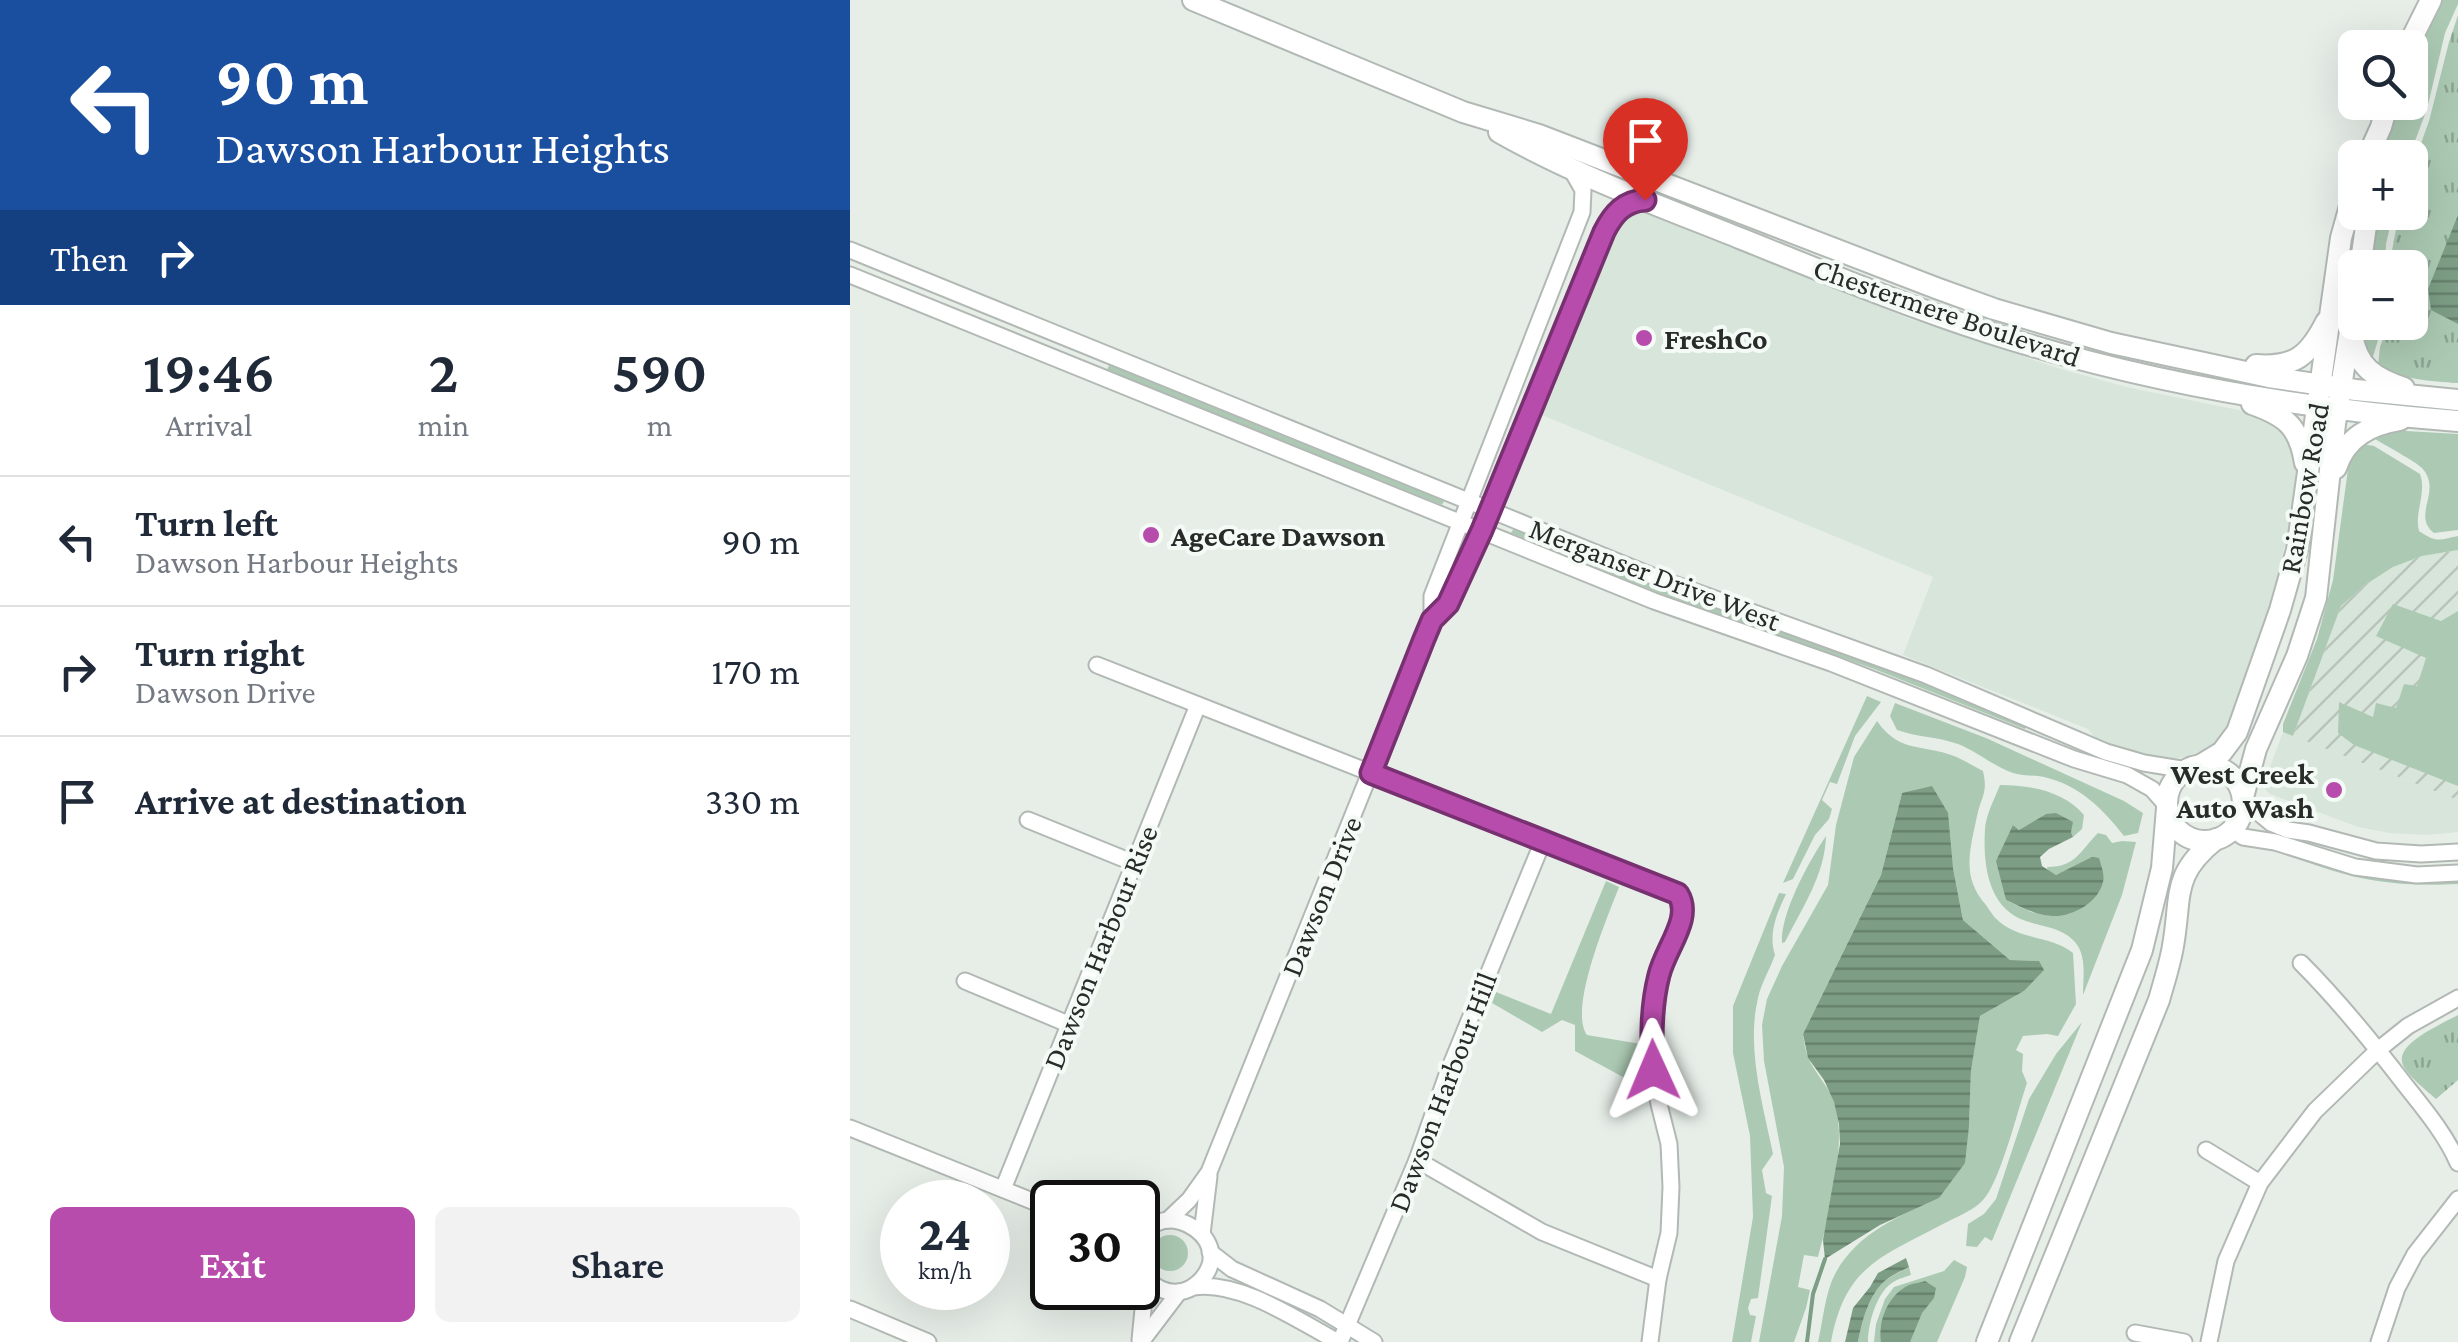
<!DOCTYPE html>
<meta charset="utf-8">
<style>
:root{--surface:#fff;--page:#f2f2f3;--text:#1f2937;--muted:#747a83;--line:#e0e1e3;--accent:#b84cac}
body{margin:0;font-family:"Crimson Pro",serif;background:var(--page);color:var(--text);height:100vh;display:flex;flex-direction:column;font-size:38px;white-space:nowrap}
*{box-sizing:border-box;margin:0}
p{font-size:32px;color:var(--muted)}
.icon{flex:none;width:55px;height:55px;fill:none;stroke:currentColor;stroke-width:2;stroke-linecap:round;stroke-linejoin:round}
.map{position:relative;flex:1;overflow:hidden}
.sheet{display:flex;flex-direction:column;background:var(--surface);width:850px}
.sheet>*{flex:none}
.top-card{background:#1a4fa0;color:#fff;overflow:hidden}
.tools{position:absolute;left:1488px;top:30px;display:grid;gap:20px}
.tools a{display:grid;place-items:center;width:90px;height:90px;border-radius:15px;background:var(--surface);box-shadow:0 10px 40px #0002;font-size:50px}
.speed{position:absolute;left:30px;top:1180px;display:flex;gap:20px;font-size:50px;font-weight:700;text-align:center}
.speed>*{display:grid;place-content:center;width:130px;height:130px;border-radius:50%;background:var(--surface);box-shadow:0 10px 40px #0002;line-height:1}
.speed small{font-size:25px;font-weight:400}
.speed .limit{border:5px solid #111;border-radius:15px;background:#fff;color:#111}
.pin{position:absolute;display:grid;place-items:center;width:85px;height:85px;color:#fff;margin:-102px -42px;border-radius:50% 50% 50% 0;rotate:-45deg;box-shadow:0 0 10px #0007}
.pin .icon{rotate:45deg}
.me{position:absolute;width:110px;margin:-55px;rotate:359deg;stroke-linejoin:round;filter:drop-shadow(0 0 8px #0008)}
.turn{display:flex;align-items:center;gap:35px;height:210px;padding:0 50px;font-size:45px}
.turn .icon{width:130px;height:130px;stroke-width:2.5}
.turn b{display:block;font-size:70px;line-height:85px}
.then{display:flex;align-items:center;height:95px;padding:0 50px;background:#0003;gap:20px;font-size:38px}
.eta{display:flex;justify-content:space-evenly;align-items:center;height:170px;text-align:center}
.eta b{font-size:60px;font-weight:600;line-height:70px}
.action{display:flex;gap:20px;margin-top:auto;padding:20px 50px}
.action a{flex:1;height:115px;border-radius:15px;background:var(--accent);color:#fff;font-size:40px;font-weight:600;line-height:115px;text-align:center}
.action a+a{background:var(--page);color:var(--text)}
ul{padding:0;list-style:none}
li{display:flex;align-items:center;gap:30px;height:130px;padding:0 50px;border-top:2px solid var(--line)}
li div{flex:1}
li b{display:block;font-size:38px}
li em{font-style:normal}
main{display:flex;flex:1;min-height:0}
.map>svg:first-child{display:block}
.built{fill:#d7e5da}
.industrial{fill:url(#industrial-furrows)}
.green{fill:#accab3}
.park{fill:url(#park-tufts)}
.water{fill:url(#water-rules)}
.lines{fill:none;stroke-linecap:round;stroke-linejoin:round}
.stream{stroke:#7d9e85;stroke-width:4}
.minor-casing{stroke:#b2b9b4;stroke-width:19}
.major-casing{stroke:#b2b9b4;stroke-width:24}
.minor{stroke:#fff;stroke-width:15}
.major{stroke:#fff;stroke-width:20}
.route-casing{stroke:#783170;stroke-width:25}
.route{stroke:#b84cac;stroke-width:18}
.poi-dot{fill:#b84cac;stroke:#f4fbf6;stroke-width:4}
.labels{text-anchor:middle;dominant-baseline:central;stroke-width:8;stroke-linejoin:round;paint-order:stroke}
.street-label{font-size:30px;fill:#282b29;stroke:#f4fbf6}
.poi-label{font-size:30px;font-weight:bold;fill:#282b29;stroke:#f4fbf6;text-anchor:start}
</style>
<main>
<section class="sheet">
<div class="top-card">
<div class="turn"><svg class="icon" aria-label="left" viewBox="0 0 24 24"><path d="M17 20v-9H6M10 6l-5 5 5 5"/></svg><div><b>90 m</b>Dawson Harbour Heights</div></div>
<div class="then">Then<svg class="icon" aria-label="right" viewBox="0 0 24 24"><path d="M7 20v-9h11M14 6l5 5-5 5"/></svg></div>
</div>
<div class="eta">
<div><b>19:46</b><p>Arrival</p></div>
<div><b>2</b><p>min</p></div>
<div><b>590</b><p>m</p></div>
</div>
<ul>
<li><svg class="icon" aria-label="left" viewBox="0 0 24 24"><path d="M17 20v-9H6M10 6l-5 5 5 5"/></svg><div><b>Turn left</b><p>Dawson Harbour Heights</p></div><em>90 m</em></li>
<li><svg class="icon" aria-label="right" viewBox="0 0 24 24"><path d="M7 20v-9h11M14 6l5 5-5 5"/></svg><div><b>Turn right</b><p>Dawson Drive</p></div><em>170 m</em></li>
<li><svg class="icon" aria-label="arrive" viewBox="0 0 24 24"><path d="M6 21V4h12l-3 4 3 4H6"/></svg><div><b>Arrive at destination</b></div><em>330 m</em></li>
</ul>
<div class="action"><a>Exit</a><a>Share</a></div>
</section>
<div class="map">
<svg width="1608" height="1342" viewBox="0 0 1608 1342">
<defs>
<pattern id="industrial-furrows" width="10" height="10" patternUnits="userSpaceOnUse" patternTransform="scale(2.5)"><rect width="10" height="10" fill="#d7e5da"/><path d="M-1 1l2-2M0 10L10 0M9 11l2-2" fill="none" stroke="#b9c5bb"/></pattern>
<pattern id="park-tufts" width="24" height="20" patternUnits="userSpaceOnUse" patternTransform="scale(2.5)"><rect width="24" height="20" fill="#accab3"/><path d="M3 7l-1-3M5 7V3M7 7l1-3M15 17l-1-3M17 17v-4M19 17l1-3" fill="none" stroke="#8ca492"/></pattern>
<pattern id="water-rules" width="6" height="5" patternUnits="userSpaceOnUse" patternTransform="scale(2.5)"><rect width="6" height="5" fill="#7d9e85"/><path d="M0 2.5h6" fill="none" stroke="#66816d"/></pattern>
</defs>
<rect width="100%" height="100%" fill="#e7eee8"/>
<g class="built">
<polygon points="797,212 1057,318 1214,370 1281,388 1403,413 1437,429 1447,467 1441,520 1417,619 1378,729 1365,744 1355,750 1324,760 1305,759 1251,745 1238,729 1053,655 1083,577 692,415 706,385 708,361 759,237 783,214"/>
<polygon points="1433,732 1608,800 1608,832 1576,835 1540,833 1508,827 1420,794 1415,789 1415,780"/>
</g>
<polygon class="industrial" points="1608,550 1608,800 1443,736 1491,606 1515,585 1543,567 1572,556"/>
<g class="green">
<polygon points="1591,0 1608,0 1608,4 1595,33 1577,109 1559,157 1533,158 1546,103 1560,102 1560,68 1578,22"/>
<polygon points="1524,213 1543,213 1536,244 1535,267 1518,268"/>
<polygon points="1511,323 1533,323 1522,360 1512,342"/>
<polygon points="259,365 594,501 592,505 257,370"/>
<path d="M1539 430 1608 434V530L1584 533C1561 515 1593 491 1572 468 1566 462 1535 445 1525 439H1516Z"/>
<path d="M1512 444 1524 446 1570 474C1577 493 1564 512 1569 531 1587 543 1588 540 1608 536V550L1572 556 1543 567 1515 585 1491 606 1443 736 1433 732V724L1467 639 1483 580 1498 469 1504 453Z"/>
<polygon points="664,528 815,589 1026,664 1177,724 1175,729 1024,669 804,591 661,533"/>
<polygon points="1543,604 1591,621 1608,611 1608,786 1504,745 1488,733 1489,702 1523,717 1526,703 1546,708 1554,684 1567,686 1576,658 1526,636"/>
<polygon points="1017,696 1031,702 1005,736 987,784 980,782 972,800 982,809 979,819 965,835 943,879 933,883"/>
<path d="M1045 703 1136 738 1274 801 1293 813 1288 833 1274 836C1253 809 1229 785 1194 777 1184 775 1173 776 1163 773 1143 766 1128 752 1108 744 1088 737 1067 737 1047 730L1040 716Z"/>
<path d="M1027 721C1049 753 1072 744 1104 756 1114 760 1123 766 1133 771 1138 793 1132 794 1127 816 1120 850 1111 877 1136 905 1140 911 1145 919 1151 923 1172 940 1203 936 1223 953L1226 1004 1208 1036 1197 1034 1173 1036 1166 1050 1173 1054 1172 1071 1177 1083C1168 1109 1150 1183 1133 1200 1123 1211 1106 1217 1093 1224 1031 1257 995 1266 981 1342H968C973 1321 975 1293 985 1274 1007 1233 1049 1216 1089 1198L1119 1126 1121 1071 1130 1016 1174 991 1188 961 1160 960 1113 920 1103 868 1052 793 1031 875 953 1034C954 1041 955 1050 958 1057 965 1074 979 1086 985 1104 997 1143 979 1217 968 1257L954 1255 948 1287 960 1290 956 1308 944 1342H909L932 1216 934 1167 914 1061 912 1025 917 999 932 966 978 885 986 825 1004 757Z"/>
<path d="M1150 785C1180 785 1214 791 1234 815L1232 829 1223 837 1221 832 1196 814 1169 830 1163 825 1153 885 1156 900 1181 912 1200 916 1222 868 1206 875 1198 871 1197 867C1226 867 1230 851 1248 833L1256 835 1262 843 1272 841 1286 842 1272 895 1233 995C1233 977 1237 956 1225 942 1212 927 1193 927 1176 921 1137 908 1133 863 1135 829 1136 814 1145 798 1150 785Z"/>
<path d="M976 836C975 875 952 908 935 942L932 943C930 914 959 861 976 836Z"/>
<path d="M1419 848C1441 852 1460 863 1480 869 1522 881 1565 884 1608 880V884C1530 888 1491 876 1419 848Z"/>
<path d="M756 881 769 887C758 916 718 1009 737 1035L791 1044 795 1089 725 1051V1025L712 1020 692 1032 642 1003 646 992 701 1014Z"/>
<path d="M929 893 936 894C927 913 918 934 925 955 920 969 911 984 908 998 896 1048 913 1105 923 1154L912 1170 916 1193 922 1196 908 1298 901 1299 898 1308 900 1315 906 1316 901 1342H882L903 1217 900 1136 883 1053V1006Z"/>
<polygon points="1232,1022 1142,1241 1135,1237 1127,1247 1116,1246 1118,1224 1134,1214 1146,1199 1179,1099 1206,1054"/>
<circle cx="320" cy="1253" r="18"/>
<polygon points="1104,1260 1117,1267 1115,1277 1087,1342 1024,1342 1026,1324 1035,1299 1044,1287 1094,1271"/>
<path d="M1059 1267 1061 1275C1056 1277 1050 1278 1045 1281 1027 1290 1018 1323 1018 1342H1008C1012 1321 1019 1294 1036 1280 1043 1275 1052 1271 1059 1267Z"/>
</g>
<g class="park">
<path d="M1608 15V383C1579 381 1553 380 1528 365L1530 347 1539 323 1560 322V268L1542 267 1541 256 1549 213 1560 212V174L1579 121 1599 42Z"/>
<path d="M1608 1015V1080L1586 1099C1578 1092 1557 1075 1553 1065 1543 1044 1594 1023 1608 1015Z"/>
</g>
<g class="water">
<polygon points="1608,215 1608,324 1581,310 1578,289"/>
<polygon points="1082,786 1098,813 1103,868 1113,920 1160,960 1189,961 1194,970 1174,991 1130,1016 1121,1071 1119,1126 1115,1163 1089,1198 1030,1225 975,1259 973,1240 990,1144 989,1124 984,1102 974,1080 958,1058 953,1034 1031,875 1052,793"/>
<path d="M1206 813 1223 822 1221 832 1223 837 1199 849 1190 857 1192 866 1206 875 1242 857 1249 858C1251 866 1255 874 1253 882 1248 903 1222 917 1202 916 1185 915 1171 907 1156 900L1146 861 1163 825 1169 830 1196 814Z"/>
<path d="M1056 1258 1059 1267C1052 1271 1043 1274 1036 1280 1019 1294 1012 1321 1008 1342H995L1003 1308 1020 1287 1028 1273Z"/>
<path d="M1075 1281 1086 1288 1084 1298 1072 1313 1060 1342H1031C1028 1320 1038 1295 1059 1285 1064 1283 1070 1283 1075 1281Z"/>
</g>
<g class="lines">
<polyline class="stream" points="957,1342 963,1294 975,1259"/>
<defs>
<g id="minor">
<polyline points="0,250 810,579 1076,675 1256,752 1294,763 1337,770"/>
<polyline points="0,275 804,601 981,663 1224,759 1277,775 1302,789 1317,806"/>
<polyline points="582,620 582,596 732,212 733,190 721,169"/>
<polyline points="247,665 828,894 834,904 833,917 819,945 809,973 802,1011 803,1070 809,1104 819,1144 821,1187 819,1233 808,1279 800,1342"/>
<polyline points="1393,800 1421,823 1438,830 1459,833 1526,851 1571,854 1608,852"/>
<polyline points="178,820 284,863"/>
<polyline points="1382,829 1393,837 1425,842 1505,867 1567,875 1608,873"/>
<path d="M1451 963C1489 1001 1523 1043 1556 1086 1575 1110 1596 1135 1608 1163"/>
<polyline points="115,981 218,1024"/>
<polyline points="0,1128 202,1209"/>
<polyline points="1356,1150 1410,1183"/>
<polyline points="567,1160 692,1232 808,1279"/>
<polyline points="153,1189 348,705"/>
<path d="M318 1220 339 1200 359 1172 574 639 582 620 598 605 632 531 754 232C763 214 774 201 795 200"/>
<polyline points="352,1234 359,1176"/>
<polyline points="360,1252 382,1269 470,1309 524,1342"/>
<path d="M288 1256C294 1183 397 1237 348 1283 324 1304 293 1286 288 1259"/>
<path d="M343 1287C390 1280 447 1320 488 1342"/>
<polyline points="0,1309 78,1342"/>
<polyline points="1285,1333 1334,1342"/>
<polyline points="290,1340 296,1279"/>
<polyline points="291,1342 329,1292"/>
<polyline points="490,1342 567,1160 598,1072 693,841"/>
<polyline points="1359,1342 1376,1261 1410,1183 1465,1111 1528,1050 1558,1026 1608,998"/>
<polyline points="1529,1342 1547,1288 1565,1254 1608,1199"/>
</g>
<g id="major">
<polyline points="343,0 613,112 689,135 1086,288 1144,309 1261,343 1419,377 1506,390 1608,400"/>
<polyline points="1557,48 1581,0"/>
<path d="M649 132C726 176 810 206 892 239 974 272 1056 306 1140 333 1290 381 1450 409 1608 421"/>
<polyline points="1517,158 1531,127 1538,102"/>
<polyline points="1510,268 1518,212"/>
<path d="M1502 334C1507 367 1524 378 1554 388"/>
<path d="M1406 365C1444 368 1459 356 1476 322"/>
<path d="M1402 404C1436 416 1449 426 1455 463"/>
<path d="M1486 468C1496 437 1520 425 1550 420"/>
<circle cx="1355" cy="803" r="38"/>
<polyline points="1349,766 1372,752 1387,732 1430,610 1447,550 1491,238 1505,188"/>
<polyline points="1393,797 1406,749 1447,656 1466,598 1485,424 1505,300"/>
<polyline points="1137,1342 1292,950 1312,868 1317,808"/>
<path d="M1170 1342 1309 1000C1314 982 1320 964 1323 946 1332 895 1321 875 1366 839"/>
</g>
</defs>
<use href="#minor" class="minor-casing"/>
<use href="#major" class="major-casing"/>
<use href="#minor" class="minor"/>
<use href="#major" class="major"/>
</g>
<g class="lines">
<defs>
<path id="route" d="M795 200C774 201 763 214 754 232L632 530 598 604 582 620 574 639 521 773 828 894C843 918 816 947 809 975 801 1006 801 1037 803 1070"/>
</defs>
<use href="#route" class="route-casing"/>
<use href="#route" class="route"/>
</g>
<g class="poi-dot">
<circle cx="794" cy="338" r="10"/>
<circle cx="301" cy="535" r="10"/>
<circle cx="1484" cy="790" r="10"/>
</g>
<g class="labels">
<g class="street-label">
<text transform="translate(1097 312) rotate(19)">Chestermere Boulevard</text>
<text transform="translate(1454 488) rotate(-80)">Rainbow Road</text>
<text transform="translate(805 574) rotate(21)">Merganser Drive West</text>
<text transform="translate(471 896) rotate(-68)">Dawson Drive</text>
<text transform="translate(250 947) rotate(-68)">Dawson Harbour Rise</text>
<text transform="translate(592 1092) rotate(-69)">Dawson Harbour Hill</text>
</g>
<g class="poi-label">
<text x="814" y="338">FreshCo</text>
<text x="321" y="535">AgeCare Dawson</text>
<text x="1464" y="773" text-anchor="end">West Creek<tspan x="1464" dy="34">Auto Wash</tspan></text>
</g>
</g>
</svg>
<div class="tools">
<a><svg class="icon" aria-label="search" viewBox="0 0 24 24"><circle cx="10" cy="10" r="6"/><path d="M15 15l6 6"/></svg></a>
<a>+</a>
<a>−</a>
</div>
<div class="speed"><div>24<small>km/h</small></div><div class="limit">30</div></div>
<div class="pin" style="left:795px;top:200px;background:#d93025"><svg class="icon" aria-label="arrive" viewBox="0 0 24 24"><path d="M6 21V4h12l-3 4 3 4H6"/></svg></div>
<svg class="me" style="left:803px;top:1070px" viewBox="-20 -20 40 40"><path d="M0-17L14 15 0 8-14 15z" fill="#b84cac" stroke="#fff" stroke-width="4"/></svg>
</div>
</main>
